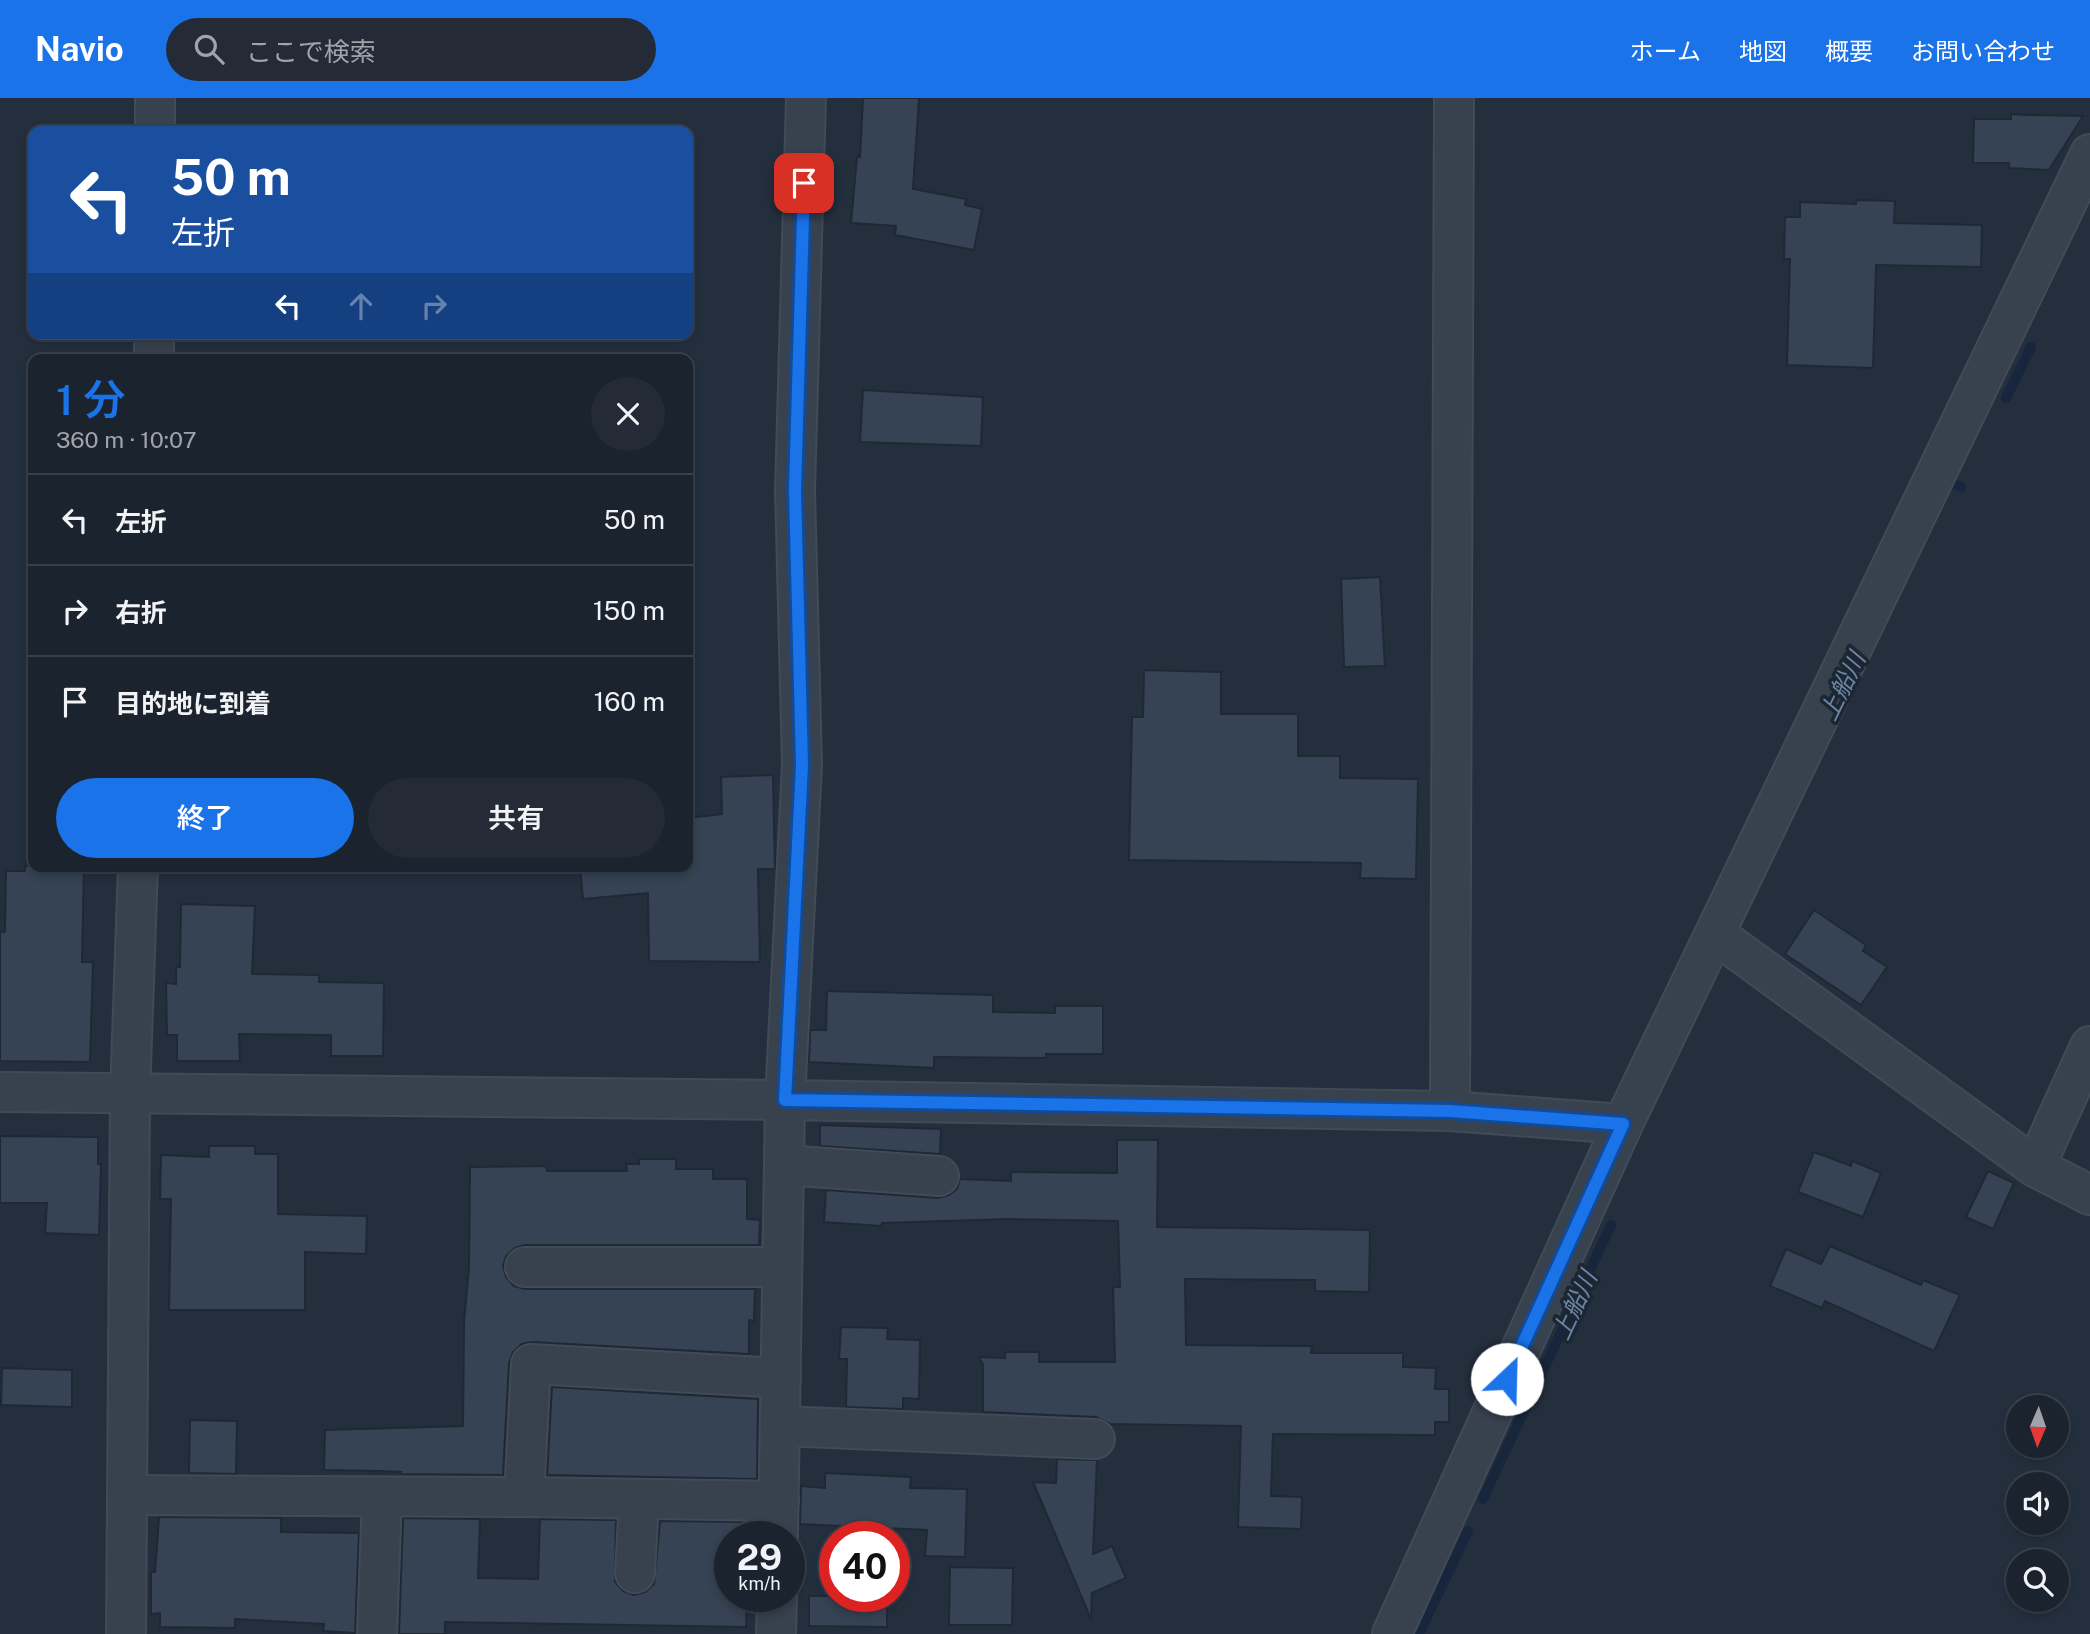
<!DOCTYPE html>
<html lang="ja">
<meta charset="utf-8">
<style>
:root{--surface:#1b232e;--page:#242b36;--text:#f1f3f6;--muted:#a0a4aa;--line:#39404a;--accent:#1a73e8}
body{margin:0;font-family:"Public Sans","Noto Sans JP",sans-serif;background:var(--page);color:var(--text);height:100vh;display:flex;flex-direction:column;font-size:26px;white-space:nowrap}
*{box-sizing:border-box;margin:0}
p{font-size:23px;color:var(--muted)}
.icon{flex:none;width:38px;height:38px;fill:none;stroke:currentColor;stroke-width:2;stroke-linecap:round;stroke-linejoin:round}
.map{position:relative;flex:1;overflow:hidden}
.side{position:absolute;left:28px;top:256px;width:665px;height:518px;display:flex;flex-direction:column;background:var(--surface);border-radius:14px;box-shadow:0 4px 10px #0003,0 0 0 2px var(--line)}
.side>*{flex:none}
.banner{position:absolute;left:28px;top:28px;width:665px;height:214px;border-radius:14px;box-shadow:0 4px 10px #0003,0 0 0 2px var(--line);background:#1a4fa0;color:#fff;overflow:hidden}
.needle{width:46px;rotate:182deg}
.tools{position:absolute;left:2006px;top:1297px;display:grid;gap:14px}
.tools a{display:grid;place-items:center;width:63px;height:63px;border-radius:50%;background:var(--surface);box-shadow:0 4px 10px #0003,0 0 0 2px var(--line);font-size:35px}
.speed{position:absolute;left:714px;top:1423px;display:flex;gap:14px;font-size:35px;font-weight:700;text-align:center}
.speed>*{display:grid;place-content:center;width:91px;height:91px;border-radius:50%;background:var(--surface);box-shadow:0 4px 10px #0003,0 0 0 2px var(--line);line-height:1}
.speed small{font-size:18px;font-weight:400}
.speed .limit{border:10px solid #d22;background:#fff;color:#111}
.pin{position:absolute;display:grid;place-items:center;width:60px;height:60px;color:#fff;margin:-30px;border-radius:14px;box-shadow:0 4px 10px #0006}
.me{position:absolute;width:77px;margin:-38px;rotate:24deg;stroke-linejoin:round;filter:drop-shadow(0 0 5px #0008)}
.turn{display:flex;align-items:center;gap:24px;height:147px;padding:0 28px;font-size:32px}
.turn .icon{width:91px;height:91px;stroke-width:2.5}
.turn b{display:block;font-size:49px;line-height:60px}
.lanes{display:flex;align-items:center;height:66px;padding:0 28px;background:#0003;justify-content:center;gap:35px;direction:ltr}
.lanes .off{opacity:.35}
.round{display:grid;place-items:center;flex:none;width:74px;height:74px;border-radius:37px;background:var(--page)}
.head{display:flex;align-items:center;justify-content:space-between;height:119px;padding:0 28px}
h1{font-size:42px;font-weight:600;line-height:52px;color:var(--accent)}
.button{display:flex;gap:14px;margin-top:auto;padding:14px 28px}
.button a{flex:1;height:80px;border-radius:42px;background:var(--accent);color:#fff;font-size:28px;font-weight:600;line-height:80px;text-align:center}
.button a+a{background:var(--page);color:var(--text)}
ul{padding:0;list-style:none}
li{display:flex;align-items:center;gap:21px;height:91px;padding:0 28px;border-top:2px solid var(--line)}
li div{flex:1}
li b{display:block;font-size:26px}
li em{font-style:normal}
header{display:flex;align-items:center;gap:42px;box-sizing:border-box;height:98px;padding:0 35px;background:var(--accent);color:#fff}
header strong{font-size:33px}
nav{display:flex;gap:38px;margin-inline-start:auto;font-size:24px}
.search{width:490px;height:63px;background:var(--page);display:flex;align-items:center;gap:18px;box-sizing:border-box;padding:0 24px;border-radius:38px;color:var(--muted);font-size:26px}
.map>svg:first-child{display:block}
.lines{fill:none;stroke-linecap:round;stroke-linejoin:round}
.stream{stroke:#17263c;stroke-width:10}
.building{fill:#364354;stroke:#1f2835;stroke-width:2}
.minor-casing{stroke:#414a57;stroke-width:42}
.minor{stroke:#38414e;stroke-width:38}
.route-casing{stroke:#114b97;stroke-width:18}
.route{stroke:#1a73e8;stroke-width:12}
.labels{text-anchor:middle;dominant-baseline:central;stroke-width:7;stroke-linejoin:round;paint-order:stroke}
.water-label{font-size:24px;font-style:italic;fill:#6d86a8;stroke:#1d2633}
</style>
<header>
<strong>Navio</strong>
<div class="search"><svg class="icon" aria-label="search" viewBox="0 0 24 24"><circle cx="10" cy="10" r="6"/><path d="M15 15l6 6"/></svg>ここで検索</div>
<nav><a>ホーム</a><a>地図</a><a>概要</a><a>お問い合わせ</a></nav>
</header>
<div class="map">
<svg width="2090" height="1536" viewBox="0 0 2090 1536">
<rect width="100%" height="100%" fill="#242f3e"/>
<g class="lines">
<g class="stream">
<polyline points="2006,300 2031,249"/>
<polyline points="1942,380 1961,389"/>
<polyline points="1483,1401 1611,1127"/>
<polyline points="1419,1536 1468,1433"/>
</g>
</g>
<g class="building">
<polygon points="863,0 919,0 913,91 966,101 965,107 982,111 974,152 895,137 896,128 851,125 857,59 860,59"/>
<polygon points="2011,16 2027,17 2083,18 2049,72 2009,70 2009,65 1973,65 1974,21 2011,21"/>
<polygon points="1856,102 1895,103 1894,125 1982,127 1981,169 1876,167 1873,270 1787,267 1790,161 1784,161 1785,119 1800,119 1800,104 1856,106"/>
<polygon points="863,292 983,299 981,348 860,344"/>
<polygon points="1380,479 1385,568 1344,569 1341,481"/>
<polygon points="1144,572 1221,574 1221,616 1298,616 1298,658 1340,658 1340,680 1418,681 1416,781 1360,780 1361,765 1129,762 1132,619 1143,619"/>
<polygon points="773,677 775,771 758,771 760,864 649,863 648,795 583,801 580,768 688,768 688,720 722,716 721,679"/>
<polygon points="25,768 84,768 82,864 93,864 90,964 0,963 0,834 5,834 6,773 25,773"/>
<polygon points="181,806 255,808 252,876 319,877 319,884 384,885 383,958 331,958 331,937 239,936 240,963 177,963 177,937 167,937 166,885 176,886 176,869 180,869"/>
<polygon points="1814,812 1866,847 1863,853 1887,869 1861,907 1785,856"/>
<polygon points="827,893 993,897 993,914 1055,915 1055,908 1103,908 1103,956 1046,956 1046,960 934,959 934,970 809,964 810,932 826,932"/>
<polygon points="820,1027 941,1031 940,1056 820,1048"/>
<polygon points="0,1038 98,1039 98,1066 101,1066 99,1137 45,1135 47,1105 0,1105"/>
<polygon points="1117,1042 1158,1042 1157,1129 1370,1132 1369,1194 1315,1193 1315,1182 1185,1181 1186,1247 1312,1248 1311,1255 1403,1255 1403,1269 1436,1270 1435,1291 1449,1291 1449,1324 1435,1324 1435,1337 1273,1336 1271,1398 1302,1399 1301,1431 1238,1429 1241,1328 1110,1326 1096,1319 983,1314 983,1267 979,1259 1005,1260 1005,1254 1039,1254 1039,1264 1115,1264 1113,1189 1120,1189 1118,1123 1009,1121 882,1125 881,1128 824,1124 826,1092 938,1100 949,1097 957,1091 960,1081 1011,1083 1011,1074 1117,1075"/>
<polygon points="209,1048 255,1048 255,1056 278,1056 278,1116 367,1118 366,1156 305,1154 305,1212 169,1212 171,1101 160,1101 161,1057 209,1059"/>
<polygon points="1814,1054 1851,1068 1852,1063 1881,1075 1863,1119 1798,1094"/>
<polygon points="639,1061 676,1061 676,1071 713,1071 713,1081 747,1081 747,1121 760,1122 759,1147 525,1147 515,1150 506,1158 503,1168 506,1179 514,1188 525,1191 755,1191 754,1223 749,1222 749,1256 532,1244 522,1246 513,1254 509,1265 503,1377 400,1376 401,1374 381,1373 324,1372 325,1332 463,1328 464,1224 469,1169 470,1069 546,1068 547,1073 627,1073 626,1066 639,1066"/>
<polygon points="1988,1073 2014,1085 1993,1131 1966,1119"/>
<polygon points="1830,1148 1921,1187 1923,1182 1960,1197 1934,1253 1825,1203 1822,1210 1770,1188 1786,1151 1821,1166"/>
<polygon points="841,1229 888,1230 887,1241 920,1242 919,1301 903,1300 903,1311 846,1309 847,1261 839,1261"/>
<polygon points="2,1270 72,1272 72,1309 1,1307"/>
<polygon points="552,1289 758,1301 757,1381 547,1377"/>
<polygon points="190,1322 237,1323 236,1376 189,1375"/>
<polygon points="1057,1361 1097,1362 1093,1456 1112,1448 1126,1480 1092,1495 1091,1521 1033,1384 1056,1385"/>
<polygon points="825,1375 911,1379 910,1390 967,1391 965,1459 925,1458 927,1432 800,1426 801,1388 825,1390"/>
<polygon points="159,1419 281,1420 281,1434 359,1435 355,1535 323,1533 324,1526 235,1521 235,1530 160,1529 160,1515 151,1516 151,1474 155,1474"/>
<polygon points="403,1420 480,1421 478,1480 538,1481 540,1421 616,1422 615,1484 623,1493 634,1497 645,1494 654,1486 660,1423 749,1424 748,1438 730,1438 730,1498 747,1499 746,1529 445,1524 445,1536 399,1536"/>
<polygon points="950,1469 1013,1470 1012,1527 949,1527"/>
<polygon points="809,1498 887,1498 887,1529 809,1528"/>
</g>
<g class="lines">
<defs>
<g id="minor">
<polyline points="155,33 155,0"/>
<polyline points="154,261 154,236"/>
<polyline points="1715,836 2035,1069 2090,1097"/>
<polyline points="0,994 785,1002 1450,1013 1623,1026"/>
<polyline points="1450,1013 1454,0"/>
<polyline points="784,1067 939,1078"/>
<polyline points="2035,1069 2090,948"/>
<polyline points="525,1169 782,1169"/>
<polyline points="780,1328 1095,1341"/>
<polyline points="127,1397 524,1399"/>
<polyline points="779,1403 524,1399 531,1266 781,1280"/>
<polyline points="778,1438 785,1002 802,667 795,392 806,0"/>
<polyline points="635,1475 639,1401"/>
<polyline points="126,1536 130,997 138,768"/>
<polyline points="377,1536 382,1399"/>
<polyline points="776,1536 777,1498"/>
<polyline points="1392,1536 1623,1026 2090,56"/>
</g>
</defs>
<use href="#minor" class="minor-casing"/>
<use href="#minor" class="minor"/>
</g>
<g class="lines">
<defs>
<polyline id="route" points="804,85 795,392 802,667 785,1002 1450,1013 1623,1026 1507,1281"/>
</defs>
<use href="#route" class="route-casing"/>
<use href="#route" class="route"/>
</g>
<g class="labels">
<g class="water-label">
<text transform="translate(1842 588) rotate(-64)">上船川</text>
<text transform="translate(1574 1207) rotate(-65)">上船川</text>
</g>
</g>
</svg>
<div class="tools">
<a><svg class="needle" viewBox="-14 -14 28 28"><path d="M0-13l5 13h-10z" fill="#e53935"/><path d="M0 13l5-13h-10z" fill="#a0a4aa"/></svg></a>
<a><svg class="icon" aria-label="sound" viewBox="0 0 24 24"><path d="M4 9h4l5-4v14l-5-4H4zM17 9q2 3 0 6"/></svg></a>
<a><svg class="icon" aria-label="search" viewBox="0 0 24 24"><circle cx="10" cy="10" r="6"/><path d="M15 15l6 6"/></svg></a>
</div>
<div class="speed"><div>29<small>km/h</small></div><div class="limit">40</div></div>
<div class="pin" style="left:804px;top:85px;background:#d93025"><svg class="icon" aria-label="arrive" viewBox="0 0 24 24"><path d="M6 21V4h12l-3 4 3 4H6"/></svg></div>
<svg class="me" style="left:1507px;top:1281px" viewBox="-20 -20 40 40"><circle r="19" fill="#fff"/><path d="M0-13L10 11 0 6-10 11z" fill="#1a73e8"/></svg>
<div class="banner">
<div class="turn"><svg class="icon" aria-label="left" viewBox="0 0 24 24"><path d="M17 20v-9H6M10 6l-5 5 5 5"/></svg><div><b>50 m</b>左折</div></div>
<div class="lanes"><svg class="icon" aria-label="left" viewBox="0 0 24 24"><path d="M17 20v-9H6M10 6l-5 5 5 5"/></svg><svg class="icon off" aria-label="ahead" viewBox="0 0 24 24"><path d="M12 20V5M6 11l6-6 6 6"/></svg><svg class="icon off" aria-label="right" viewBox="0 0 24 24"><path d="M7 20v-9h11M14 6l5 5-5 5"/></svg></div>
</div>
<section class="side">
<div class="head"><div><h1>1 分</h1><p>360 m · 10:07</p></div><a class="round"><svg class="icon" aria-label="close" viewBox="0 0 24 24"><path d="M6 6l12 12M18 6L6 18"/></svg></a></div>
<ul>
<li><svg class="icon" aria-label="left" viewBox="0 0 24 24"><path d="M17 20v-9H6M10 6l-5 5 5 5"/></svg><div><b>左折</b></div><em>50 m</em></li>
<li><svg class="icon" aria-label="right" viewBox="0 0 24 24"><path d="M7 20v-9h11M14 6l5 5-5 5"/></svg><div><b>右折</b></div><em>150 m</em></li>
<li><svg class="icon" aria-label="arrive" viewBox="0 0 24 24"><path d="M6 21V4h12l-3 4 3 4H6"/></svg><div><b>目的地に到着</b></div><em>160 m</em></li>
</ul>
<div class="button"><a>終了</a><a>共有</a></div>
</section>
</div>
